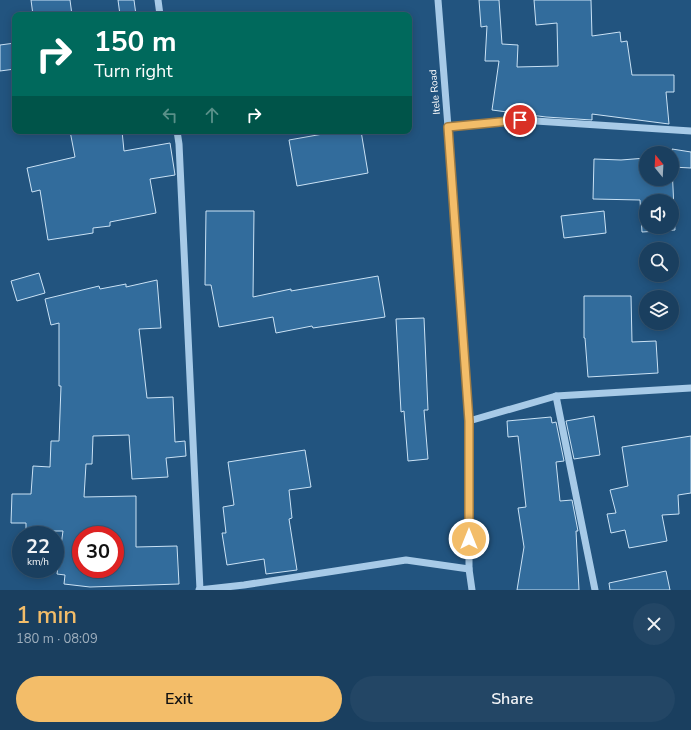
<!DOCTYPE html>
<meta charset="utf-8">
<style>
:root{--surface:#1a3f5f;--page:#234665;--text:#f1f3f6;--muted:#9fafbd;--line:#385874;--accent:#f3bd69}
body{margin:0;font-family:"Nunito Sans",sans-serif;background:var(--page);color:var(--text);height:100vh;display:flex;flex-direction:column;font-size:15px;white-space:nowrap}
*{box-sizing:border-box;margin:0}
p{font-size:13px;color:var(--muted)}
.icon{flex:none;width:22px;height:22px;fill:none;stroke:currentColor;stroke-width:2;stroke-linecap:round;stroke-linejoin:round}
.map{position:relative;height:590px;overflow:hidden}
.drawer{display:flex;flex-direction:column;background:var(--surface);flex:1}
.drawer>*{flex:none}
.banner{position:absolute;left:12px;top:12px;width:400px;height:122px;border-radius:8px;box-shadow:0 2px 10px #0003,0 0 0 1px var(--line);background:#00695c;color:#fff;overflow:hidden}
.needle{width:26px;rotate:342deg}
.tools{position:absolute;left:639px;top:146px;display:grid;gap:8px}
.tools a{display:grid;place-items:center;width:40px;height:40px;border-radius:50%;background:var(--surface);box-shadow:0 2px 10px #0003,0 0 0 1px var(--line);font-size:20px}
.speed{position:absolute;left:12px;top:526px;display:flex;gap:8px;font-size:20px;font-weight:700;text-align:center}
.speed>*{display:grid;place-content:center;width:52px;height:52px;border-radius:50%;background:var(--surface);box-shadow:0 2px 10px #0003,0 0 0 1px var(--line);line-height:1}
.speed small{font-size:10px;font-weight:400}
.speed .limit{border:6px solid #d22;background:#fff;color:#111}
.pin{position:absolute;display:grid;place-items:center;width:34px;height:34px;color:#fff;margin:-17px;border:2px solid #fff;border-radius:50%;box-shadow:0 1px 4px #0007}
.me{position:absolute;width:44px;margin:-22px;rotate:0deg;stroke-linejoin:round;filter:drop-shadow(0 0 3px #0008)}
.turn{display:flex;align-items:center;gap:14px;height:84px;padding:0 16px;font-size:18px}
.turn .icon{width:52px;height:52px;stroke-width:2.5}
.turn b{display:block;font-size:28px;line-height:34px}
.lanes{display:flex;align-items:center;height:38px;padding:0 16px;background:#0003;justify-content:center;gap:20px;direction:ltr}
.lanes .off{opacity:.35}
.round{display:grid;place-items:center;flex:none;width:42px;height:42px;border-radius:21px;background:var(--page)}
.summary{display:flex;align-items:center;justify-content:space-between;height:68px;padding:0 16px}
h1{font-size:24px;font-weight:600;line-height:30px;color:var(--accent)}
.cta{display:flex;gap:8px;margin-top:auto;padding:8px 16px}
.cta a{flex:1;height:46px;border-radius:24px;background:var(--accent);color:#111;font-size:16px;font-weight:600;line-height:46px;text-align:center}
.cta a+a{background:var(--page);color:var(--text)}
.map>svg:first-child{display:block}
.building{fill:#326c9c;stroke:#cae2f5;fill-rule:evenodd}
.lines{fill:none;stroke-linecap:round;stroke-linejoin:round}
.minor{stroke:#a7cae7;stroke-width:7}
.route-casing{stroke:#9e7b44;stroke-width:10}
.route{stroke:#f3bd69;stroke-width:7}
.labels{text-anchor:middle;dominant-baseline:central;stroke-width:4;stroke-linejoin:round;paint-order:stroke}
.street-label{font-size:10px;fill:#fff;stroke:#22547f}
</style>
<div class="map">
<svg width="691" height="590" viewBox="0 0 691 590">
<rect width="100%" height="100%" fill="#22547f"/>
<g class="building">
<polygon points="31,0 70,0 72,15 33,15"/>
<polygon points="118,0 134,0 136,15 120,15"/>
<polygon points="479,0 499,0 502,44 518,45 517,67 558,66 557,23 536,25 534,0 591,0 592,36 620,32 621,42 627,41 632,75 674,75 674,92 666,92 669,124 592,114 592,120 546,117 492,110 499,61 485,61 487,26 481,27"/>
<polygon points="15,43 15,69 0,71 0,45"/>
<polygon points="70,131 122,131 124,151 170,143 175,175 150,179 156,213 110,222 110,226 93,228 93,233 48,240 40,190 32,192 27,168 75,157"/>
<polygon points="340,131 361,131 368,173 297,186 289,140"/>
<path d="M672 149 691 152V168L672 167 675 230 642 232 640 200 593 199 594 159 621 160 646 158V179H672ZM646 201H672V227H646Z"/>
<polygon points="206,211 254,211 253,297 291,289 291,291 378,276 385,317 313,328 312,326 276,333 273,317 219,327 211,285 205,285"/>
<polygon points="604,211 606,233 564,238 561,216"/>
<polygon points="39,273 45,293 17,301 11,281"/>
<path d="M157 280 161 328 139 329 147 398 173 397 175 442 185 441 186 456 166 458 168 477 132 479 129 435 93 436 92 464H86L84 497 136 496V547L177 546 179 584 90 587 64 584 65 575 57 574 63 531H26V523H11L12 494H31L33 466 50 467 51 441H59L61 386H59V323L51 325 45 299 99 286 100 289 126 284V287ZM81 535H115V569H81Z"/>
<polygon points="584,296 631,296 632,342 656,341 658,373 588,377 585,338 584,338"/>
<polygon points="424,318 428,410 424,410 428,459 408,461 404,411 401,412 396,319"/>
<polygon points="594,416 600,455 574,459 566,421"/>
<polygon points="551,417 552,423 556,422 564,461 556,462 560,501 572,500 578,531 576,531 579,590 517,590 524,547 518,508 526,507 518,436 508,437 507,421"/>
<polygon points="691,436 691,493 678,495 679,514 662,515 667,541 629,548 625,530 611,533 607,514 616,513 610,490 628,486 622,447"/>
<polygon points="305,450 311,487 289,490 292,518 289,519 297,570 266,574 264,559 227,565 222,533 226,533 223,507 234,505 228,462"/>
<polygon points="666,571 670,590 610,590 609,583"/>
</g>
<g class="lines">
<g class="minor">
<polyline points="158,0 160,15"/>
<polyline points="438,0 448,127 469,421 469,569 472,590"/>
<polyline points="448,127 520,120 691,131"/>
<polyline points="177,131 179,144 200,590"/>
<polyline points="556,396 595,590"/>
<polyline points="469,421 556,396 691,388"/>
<polyline points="199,590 244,585 406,560 469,569"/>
</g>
</g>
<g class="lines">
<defs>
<polyline id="route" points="469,539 469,421 448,127 520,120"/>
</defs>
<use href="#route" class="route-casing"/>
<use href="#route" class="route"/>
</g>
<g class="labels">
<g class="street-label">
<text transform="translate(435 92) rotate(-95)">Itele Road</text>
</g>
</g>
</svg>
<div class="tools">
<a><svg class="needle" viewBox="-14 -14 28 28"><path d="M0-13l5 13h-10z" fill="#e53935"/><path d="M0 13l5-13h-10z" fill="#9fafbd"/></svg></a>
<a><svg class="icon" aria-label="sound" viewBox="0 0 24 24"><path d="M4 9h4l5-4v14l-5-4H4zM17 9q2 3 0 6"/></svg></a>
<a><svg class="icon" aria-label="search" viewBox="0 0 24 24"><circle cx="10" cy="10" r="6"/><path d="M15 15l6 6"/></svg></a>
<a><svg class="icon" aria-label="layers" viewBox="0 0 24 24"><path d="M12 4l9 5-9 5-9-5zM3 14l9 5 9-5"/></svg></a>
</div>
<div class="speed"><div>22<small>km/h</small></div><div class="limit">30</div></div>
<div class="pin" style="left:520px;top:120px;background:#d93025"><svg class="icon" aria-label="arrive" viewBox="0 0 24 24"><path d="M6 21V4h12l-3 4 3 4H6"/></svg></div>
<svg class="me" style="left:469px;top:539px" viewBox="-20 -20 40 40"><circle r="17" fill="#f3bd69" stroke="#fff" stroke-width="3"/><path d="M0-11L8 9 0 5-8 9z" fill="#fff"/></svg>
<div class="banner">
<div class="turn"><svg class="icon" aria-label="right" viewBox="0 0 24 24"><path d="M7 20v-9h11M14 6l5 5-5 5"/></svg><div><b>150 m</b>Turn right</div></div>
<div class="lanes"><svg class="icon off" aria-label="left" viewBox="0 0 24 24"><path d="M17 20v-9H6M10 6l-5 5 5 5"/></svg><svg class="icon off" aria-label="ahead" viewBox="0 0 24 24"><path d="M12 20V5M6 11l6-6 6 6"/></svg><svg class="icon" aria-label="right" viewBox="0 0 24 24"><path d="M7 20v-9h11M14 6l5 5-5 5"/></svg></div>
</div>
</div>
<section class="drawer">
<div class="summary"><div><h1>1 min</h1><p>180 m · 08:09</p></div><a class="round"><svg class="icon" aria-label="close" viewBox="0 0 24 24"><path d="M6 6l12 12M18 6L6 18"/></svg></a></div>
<div class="cta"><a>Exit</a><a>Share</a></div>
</section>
